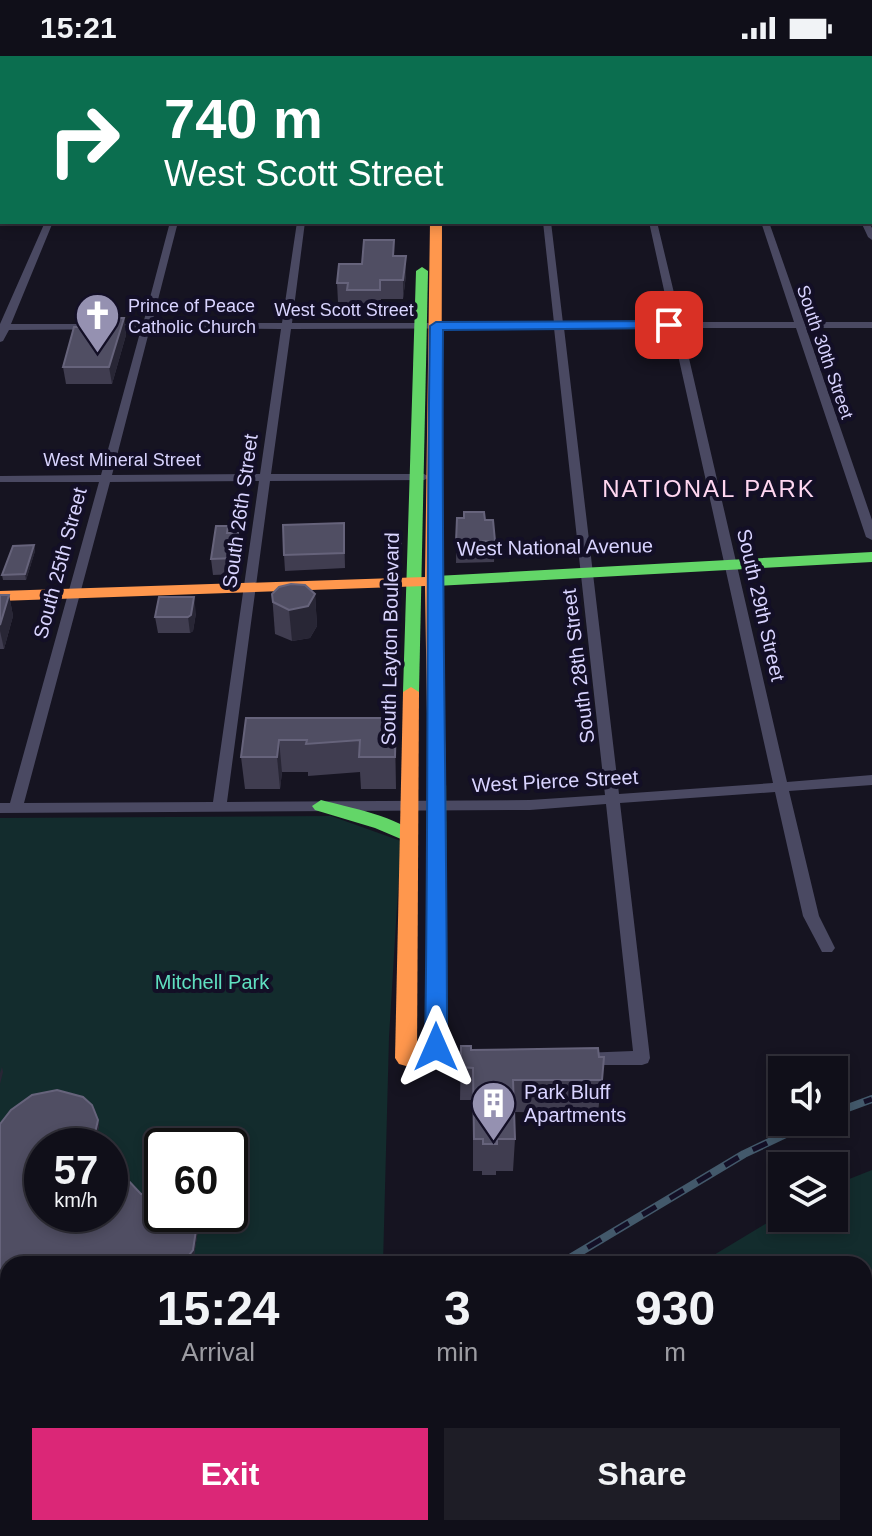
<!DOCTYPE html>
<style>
:root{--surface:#100f19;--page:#1e1d26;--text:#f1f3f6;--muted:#9c9ca2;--line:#302f38;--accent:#db2777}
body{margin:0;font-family:Arial,sans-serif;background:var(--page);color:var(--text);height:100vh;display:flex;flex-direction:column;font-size:30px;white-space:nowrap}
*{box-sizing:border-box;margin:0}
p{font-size:26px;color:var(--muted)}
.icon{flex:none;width:44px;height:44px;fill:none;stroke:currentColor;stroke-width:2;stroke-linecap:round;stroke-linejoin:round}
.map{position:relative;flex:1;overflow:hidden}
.panel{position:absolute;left:0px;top:1200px;width:872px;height:280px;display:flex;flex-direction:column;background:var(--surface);border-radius:24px 24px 0 0;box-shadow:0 4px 12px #0003,0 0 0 2px var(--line)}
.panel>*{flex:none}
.hud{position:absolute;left:0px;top:0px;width:872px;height:168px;box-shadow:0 4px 12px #0003,0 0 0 2px var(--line);background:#0b6e4f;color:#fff;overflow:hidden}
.tools{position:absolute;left:768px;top:1000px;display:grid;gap:16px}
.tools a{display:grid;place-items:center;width:80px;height:80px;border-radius:0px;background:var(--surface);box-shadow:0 4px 12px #0003,0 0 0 2px var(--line);font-size:40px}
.speed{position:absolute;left:24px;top:1072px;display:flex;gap:16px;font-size:40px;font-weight:700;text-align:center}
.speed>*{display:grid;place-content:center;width:104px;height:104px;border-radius:50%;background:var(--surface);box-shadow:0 4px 12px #0003,0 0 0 2px var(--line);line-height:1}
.speed small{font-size:20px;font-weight:400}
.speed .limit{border:4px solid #111;border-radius:12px;background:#fff;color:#111}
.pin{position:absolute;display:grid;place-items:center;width:68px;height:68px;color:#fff;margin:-34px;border-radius:16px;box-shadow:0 4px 12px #0006}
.me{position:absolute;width:88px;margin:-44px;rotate:0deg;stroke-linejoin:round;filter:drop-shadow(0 0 6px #0008)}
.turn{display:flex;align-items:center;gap:28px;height:168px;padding:0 32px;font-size:36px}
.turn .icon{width:104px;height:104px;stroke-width:2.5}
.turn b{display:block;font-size:56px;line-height:68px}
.eta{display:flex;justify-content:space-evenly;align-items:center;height:136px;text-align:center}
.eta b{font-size:48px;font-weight:800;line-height:56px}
.button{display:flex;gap:16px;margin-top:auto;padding:16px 32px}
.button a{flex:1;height:92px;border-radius:0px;background:var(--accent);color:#fff;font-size:32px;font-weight:800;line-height:92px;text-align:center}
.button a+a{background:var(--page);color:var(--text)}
.status{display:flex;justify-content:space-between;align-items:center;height:56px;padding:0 40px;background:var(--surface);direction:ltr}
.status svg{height:22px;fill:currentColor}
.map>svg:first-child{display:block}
.green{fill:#132c2d;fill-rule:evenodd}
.water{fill:#0b1e41}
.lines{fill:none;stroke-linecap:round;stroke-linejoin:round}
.street{fill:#4a4962;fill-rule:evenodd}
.fast{fill:#63d668;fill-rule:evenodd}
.slow{fill:#ff974d;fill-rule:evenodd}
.jam{fill:#b3261e;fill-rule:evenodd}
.rail-casing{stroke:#43596b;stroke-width:8}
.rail{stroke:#130f26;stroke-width:5;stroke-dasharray:16;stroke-linecap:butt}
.wall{fill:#403d50}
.shaded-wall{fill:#282635}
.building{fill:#504e63;stroke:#66637b;stroke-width:2}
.route{fill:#1a73e8;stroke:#114b97;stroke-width:2}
.labels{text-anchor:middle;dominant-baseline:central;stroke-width:8;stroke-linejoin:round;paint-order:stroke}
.far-poi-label{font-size:18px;fill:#d9d4ff;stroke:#130f26;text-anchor:start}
.far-street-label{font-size:18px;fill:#d9d4ff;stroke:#130f26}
.street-label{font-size:20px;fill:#d9d4ff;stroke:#130f26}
.park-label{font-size:20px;fill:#5fe0c0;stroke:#130f26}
.poi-label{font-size:20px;fill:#d9d4ff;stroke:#130f26;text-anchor:start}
.quarter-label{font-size:24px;letter-spacing:2px;fill:#ffd6f0;stroke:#130f26}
</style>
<div class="status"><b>15:21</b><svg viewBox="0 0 49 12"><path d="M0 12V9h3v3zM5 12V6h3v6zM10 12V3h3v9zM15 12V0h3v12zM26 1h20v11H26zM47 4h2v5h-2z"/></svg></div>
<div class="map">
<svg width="872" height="1480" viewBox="0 0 872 1480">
<rect width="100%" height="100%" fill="#161421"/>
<g class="green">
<path d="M331 760 401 785 389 981 383 1208H8V1463L0 1466V762ZM42 1090H110V1158H42ZM162 1090H230V1158H162Z"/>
<polygon points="872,1114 872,1361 864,1364 864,1208 699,1208 782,1158 782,1162 834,1162 834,1129"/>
<polygon points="273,1472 594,1472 575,1480 259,1480"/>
</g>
<g class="water">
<polygon points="872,1361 872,1443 864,1447 864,1364"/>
<polygon points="594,1472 811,1472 793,1480 575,1480"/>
</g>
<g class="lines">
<g class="street">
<polygon points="10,0 18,0 9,2"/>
<polygon points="114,0 122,0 113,2"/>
<polygon points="219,0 227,0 218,2"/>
<polygon points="324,0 332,0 323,2"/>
<polygon points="529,0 537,0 538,2 530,2"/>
<polygon points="617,0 625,0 626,2 618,2"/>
<polygon points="710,0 718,0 719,2 711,2"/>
<polygon points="798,0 806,0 807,2 799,2"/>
<rect x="0" y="20" width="2" height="7"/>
<rect x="870" y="20" width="2" height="4"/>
<rect x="870" y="98" width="2" height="4"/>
<rect x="0" y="99" width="2" height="4"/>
<path d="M45 166H53L11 268H143L170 166H178L152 267H282L297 166H305L292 267H554L543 166H551L563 267 671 266 649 166H657L681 266H794L761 166H769L804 266H872V272H806L872 464V484L866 481 796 272H682L787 726 872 719V729L789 735 819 860 835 892 832 896H822L803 860 775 736 620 747 650 1002 648 1007 642 1009H588L582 1007 580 1002 582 997 633 995 606 748 530 754 0 757V747H10L99 426H0V420L101 419 141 273 9 274 3 285 0 286V268ZM150 272 281 273 260 418 112 419ZM554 272 605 739 530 744 227 746 270 425 424 424 430 421 424 418H271L291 273ZM564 272H672L773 727 619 738ZM259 425 213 746 24 747 110 426Z"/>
<polygon points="861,166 869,166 872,172 872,184 868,181"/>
<polygon points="406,995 479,995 485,997 487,1002 485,1007 479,1009 406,1009 400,1007 398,1002 400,997"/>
</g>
<g class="fast">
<polygon points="436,0 446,0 435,2"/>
<polygon points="422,211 428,215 419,636 411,641 403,636 416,215"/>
<polygon points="872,496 872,506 436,530 428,525 436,520"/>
<polygon points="437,715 446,721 447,1002 443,1008 436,1010 429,1008 425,1002 428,721"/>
<path d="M321 744C344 750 404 762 417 780L408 786 375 772 315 754 312 750Z"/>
</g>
<g class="slow">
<rect x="0" y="148" width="2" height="6"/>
<polygon points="430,166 442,166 441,522 444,525 441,528 446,721 443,725 431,725 428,721 425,530 0,545 0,535 425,521"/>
<polygon points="411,631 419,636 417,1002 413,1008 406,1010 399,1008 395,1002 403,636"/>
</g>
<rect class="jam" x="870" y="144" width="2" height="6"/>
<defs>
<g id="rail">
<polyline points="834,1057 872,1043"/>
<polyline points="560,1208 744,1098 811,1066"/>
<polyline points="71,1480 89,1472"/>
</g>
</defs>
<use href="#rail" class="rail-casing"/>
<use href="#rail" class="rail"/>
</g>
<g class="wall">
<polygon points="254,0 309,0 309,2 255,2"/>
<rect x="396" y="0" width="17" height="2"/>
<polygon points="394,184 394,200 406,219 403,243 381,243 380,253 348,253 347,246 338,246 337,227"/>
<polygon points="124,262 126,279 112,328 66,328 63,311 79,271"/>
<polygon points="457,462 485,464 495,485 494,506 456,507"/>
<polygon points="344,467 345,512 285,515 284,499"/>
<polygon points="228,470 228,477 240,493 237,518 213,519 211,503"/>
<polygon points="392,481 401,481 400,511 395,511 393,497"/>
<polygon points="34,489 35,495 26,524 3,524 2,519"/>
<polygon points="272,538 315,538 317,570 310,582 292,585 275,578"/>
<polygon points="0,539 9,539 13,560 4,593 0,593"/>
<polygon points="196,557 193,575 190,577 158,577 155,561"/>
<polygon points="246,662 396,662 396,733 361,733 360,716 308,720 308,716 282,716 280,733 245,733 241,701"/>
<polygon points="461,990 471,994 604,1001 598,1057 514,1056 515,1083 513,1115 496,1115 496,1119 482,1119 482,1115 473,1115 473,1044 460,1044"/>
<polygon points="98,1064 99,1070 95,1088 141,1138 197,1168 198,1174 194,1199 8,1208 8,1220 0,1219 0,1068"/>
</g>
<g class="shaded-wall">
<polygon points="406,200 406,219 403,243 403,224"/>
<polygon points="124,262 126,279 112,328 109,311"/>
<polygon points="238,477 240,493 237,518 235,502"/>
<polygon points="34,489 35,495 26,524 25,518"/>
<polygon points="315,538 317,570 310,582 292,585 289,554"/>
<polygon points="9,539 13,560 4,593 0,575 0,569"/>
<polygon points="194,541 196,557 193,575 190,577 188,561"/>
<polygon points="396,662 396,733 395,701"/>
<polygon points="279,684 282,716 280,733 277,701"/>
<polygon points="2,1011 3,1016 0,1028 0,1017"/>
<polygon points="98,1064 99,1070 94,1090 93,1086"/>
<polygon points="197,1168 198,1174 194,1199 187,1208 182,1208"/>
</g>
<g class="building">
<polygon points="364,184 394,184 393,200 406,200 403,224 380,224 380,234 347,234 348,227 337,227 339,208 362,208"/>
<polygon points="81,262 124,262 109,311 63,311 74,271 79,271"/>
<polygon points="464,456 484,456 485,464 493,464 495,485 456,486 457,462 464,462"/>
<polygon points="344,467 344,497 284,499 283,469"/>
<polygon points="216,470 228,470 227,477 238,477 235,502 211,503"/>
<polygon points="392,481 401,481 400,495 395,495"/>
<polygon points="34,489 25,518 2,519 13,490"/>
<polygon points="291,528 305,529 315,538 308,550 289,554 273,546 272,538 279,531"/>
<polygon points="0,539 9,539 0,569"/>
<polygon points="159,541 194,541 191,559 188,561 155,561"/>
<polygon points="246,662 396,662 395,701 359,701 360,684 306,688 307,684 279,684 277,701 241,701"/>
<polygon points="461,990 471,990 471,994 598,992 599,1001 604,1001 602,1024 513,1024 515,1083 497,1083 497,1088 483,1088 483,1083 474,1083 473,1012 461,1011"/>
<polygon points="57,1034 83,1041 92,1049 98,1064 93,1086 96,1090 42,1090 42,1158 110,1158 110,1105 141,1138 162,1137 162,1158 192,1158 197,1168 193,1194 182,1208 8,1208 8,1215 0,1214 0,1068 11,1054 32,1039"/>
</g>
<path class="route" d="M669 265 675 269 673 272 443 274C441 513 447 752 447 991L443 997 436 999 429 997 425 991C429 750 426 510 430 270L436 266Z"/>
<defs>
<symbol id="church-pin" viewBox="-11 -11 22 30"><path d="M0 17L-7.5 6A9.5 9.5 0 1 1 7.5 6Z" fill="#9591b1" stroke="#130f26"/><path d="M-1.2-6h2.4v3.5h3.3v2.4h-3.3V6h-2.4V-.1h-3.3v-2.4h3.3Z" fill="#fff"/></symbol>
<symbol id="building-pin" viewBox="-11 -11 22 30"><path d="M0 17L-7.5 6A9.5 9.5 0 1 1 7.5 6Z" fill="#9591b1" stroke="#130f26"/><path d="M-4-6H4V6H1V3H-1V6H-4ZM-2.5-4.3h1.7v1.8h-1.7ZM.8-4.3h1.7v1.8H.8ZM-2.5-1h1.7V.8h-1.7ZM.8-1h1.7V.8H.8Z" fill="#fff"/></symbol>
</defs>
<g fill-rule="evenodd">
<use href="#church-pin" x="72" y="234" width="51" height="69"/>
<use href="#building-pin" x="468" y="1022" width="51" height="69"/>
</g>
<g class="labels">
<g class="far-poi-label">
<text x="128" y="250">Prince of Peace<tspan x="128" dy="21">Catholic Church</tspan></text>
</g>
<g class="far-street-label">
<text x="344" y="254">West Scott Street</text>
<text transform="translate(825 296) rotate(71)">South 30th Street</text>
<text x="122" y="404">West Mineral Street</text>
</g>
<g class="street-label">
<text transform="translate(240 455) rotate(-82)">South 26th Street</text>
<text transform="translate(555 491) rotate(-1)">West National Avenue</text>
<text transform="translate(60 507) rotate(-75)">South 25th Street</text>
<text transform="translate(761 549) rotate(77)">South 29th Street</text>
<text transform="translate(390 583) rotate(-89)">South Layton Boulevard</text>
<text transform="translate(578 610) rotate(-97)">South 28th Street</text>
<text transform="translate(555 725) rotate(-3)">West Pierce Street</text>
</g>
<g class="park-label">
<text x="212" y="926">Mitchell Park</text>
</g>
<g class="poi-label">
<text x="524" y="1036">Park Bluff<tspan x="524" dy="23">Apartments</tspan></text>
</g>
<g class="quarter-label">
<text x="709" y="432">NATIONAL PARK</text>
</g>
</g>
</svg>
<div class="tools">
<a><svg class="icon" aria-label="sound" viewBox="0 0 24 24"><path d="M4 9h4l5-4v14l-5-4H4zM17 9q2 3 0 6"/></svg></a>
<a><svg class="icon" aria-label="layers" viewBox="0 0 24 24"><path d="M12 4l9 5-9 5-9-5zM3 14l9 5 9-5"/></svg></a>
</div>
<div class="speed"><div>57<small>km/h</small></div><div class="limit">60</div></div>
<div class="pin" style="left:669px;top:269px;background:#d93025"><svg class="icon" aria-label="arrive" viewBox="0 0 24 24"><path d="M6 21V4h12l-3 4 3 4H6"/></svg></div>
<svg class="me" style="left:436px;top:991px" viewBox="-20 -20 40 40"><path d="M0-17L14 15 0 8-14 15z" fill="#1a73e8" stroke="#fff" stroke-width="4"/></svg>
<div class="hud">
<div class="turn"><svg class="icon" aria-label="right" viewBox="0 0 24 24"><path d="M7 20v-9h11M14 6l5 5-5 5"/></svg><div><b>740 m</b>West Scott Street</div></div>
</div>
<section class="panel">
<div class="eta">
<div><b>15:24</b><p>Arrival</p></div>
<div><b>3</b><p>min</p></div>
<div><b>930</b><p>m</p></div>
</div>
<div class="button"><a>Exit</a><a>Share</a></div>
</section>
</div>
